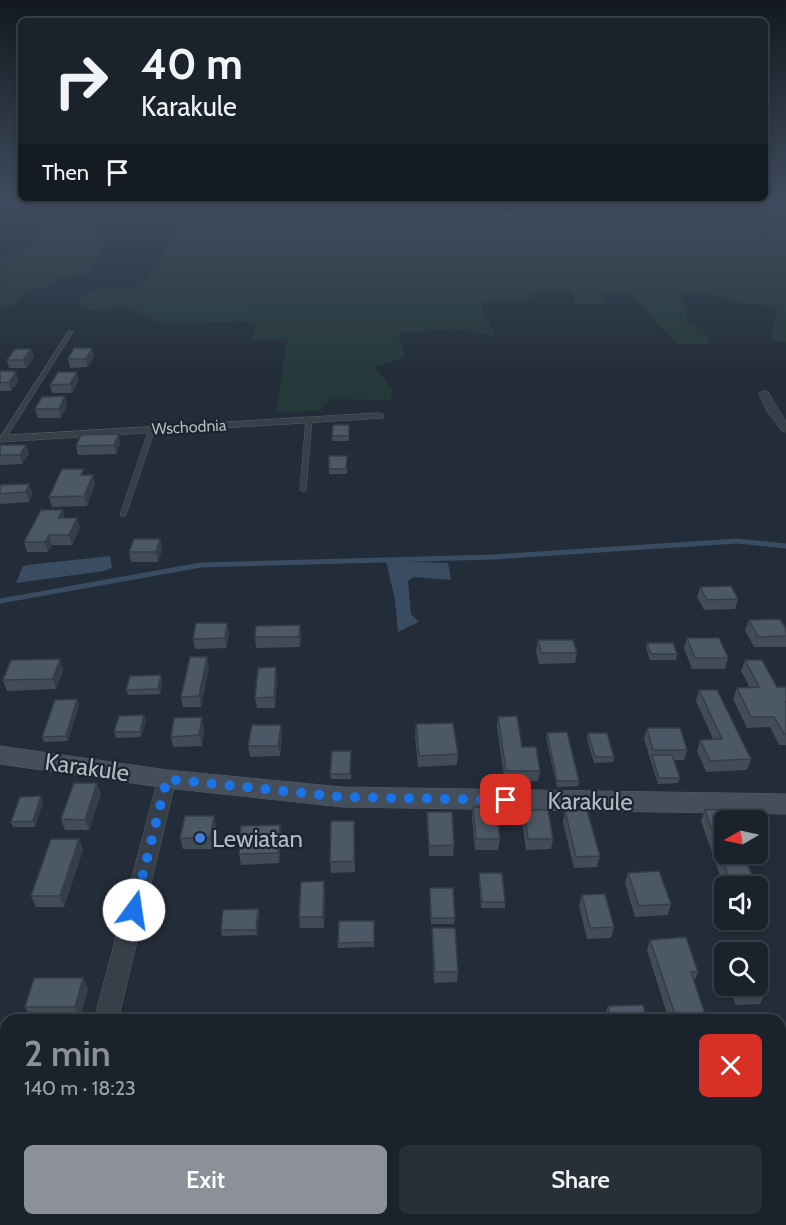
<!DOCTYPE html>
<meta charset="utf-8">
<style>
:root{--surface:#1a222b;--page:#272f37;--text:#f1f3f6;--muted:#9fa4a9;--line:#383f47;--accent:#8c9099}
body{margin:0;font-family:Cabin,sans-serif;background:var(--page);color:var(--text);height:100vh;display:flex;flex-direction:column;font-size:22px;white-space:nowrap}
*{box-sizing:border-box;margin:0}
p{font-size:20px;color:var(--muted)}
.icon{flex:none;width:33px;height:33px;fill:none;stroke:currentColor;stroke-width:2;stroke-linecap:round;stroke-linejoin:round}
.map{position:relative;flex:1;overflow:hidden}
.side{position:absolute;left:0px;top:1014px;width:786px;height:212px;display:flex;flex-direction:column;background:var(--surface);border-radius:18px 18px 0 0;box-shadow:0 3px 9px #0003,0 0 0 2px var(--line)}
.side>*{flex:none}
.banner{position:absolute;left:18px;top:18px;width:750px;height:183px;border-radius:9px;box-shadow:0 3px 9px #0003,0 0 0 2px var(--line);background:#1a222b;color:var(--text);overflow:hidden}
.needle{width:39px;rotate:261deg}
.fabs{position:absolute;left:714px;top:810px;display:grid;gap:12px}
.fabs a{display:grid;place-items:center;width:54px;height:54px;border-radius:9px;background:var(--surface);box-shadow:0 3px 9px #0003,0 0 0 2px var(--line);font-size:30px}
.pin{position:absolute;display:grid;place-items:center;width:51px;height:51px;color:#fff;margin:-26px;border-radius:12px;box-shadow:0 3px 9px #0006}
.me{position:absolute;width:66px;margin:-33px;rotate:14deg;stroke-linejoin:round;filter:drop-shadow(0 0 4px #0008)}
.turn{display:flex;align-items:center;gap:21px;height:126px;padding:0 24px;font-size:27px}
.turn .icon{width:78px;height:78px;stroke-width:2.5}
.turn b{display:block;font-size:42px;line-height:51px}
.then{display:flex;align-items:center;height:57px;padding:0 24px;background:#0003;gap:12px;font-size:22px}
.round{display:grid;place-items:center;flex:none;width:63px;height:63px;border-radius:9px;background:var(--page)}
.summary{display:flex;align-items:center;justify-content:space-between;height:102px;padding:0 24px}
h1{font-size:36px;font-weight:600;line-height:45px;color:var(--accent)}
.primary-button{display:flex;gap:12px;margin-top:auto;padding:12px 24px}
.primary-button a{flex:1;height:69px;border-radius:9px;background:var(--accent);color:#fff;font-size:24px;font-weight:600;line-height:69px;text-align:center}
.primary-button a+a{background:var(--page);color:var(--text)}
.map>svg:first-child{display:block}
.green{fill:#25393a}
.water{fill:#394c62}
.lines{fill:none;stroke-linecap:round;stroke-linejoin:round}
.stream{stroke:#394c62;stroke-width:5}
.lane-casing{stroke:#555d67;stroke-width:1}
.street-casing{stroke:#555d67;stroke-width:1}
.secondary-casing{stroke:#555d67;stroke-width:1}
.lane{fill:#373f49;fill-rule:evenodd}
.street{fill:#373f49;fill-rule:evenodd}
.secondary{fill:#454f5c;fill-rule:evenodd}
.wall{fill:#414c57}
.shaded-wall{fill:#353e47}
.building{fill:#4c5865;stroke:#353e47;stroke-width:1.5}
.route{stroke:#1a73e8;stroke-width:10;stroke-dasharray:0 18}
.shop-dot{fill:#3f7fe0;stroke:#1c242e;stroke-width:2}
.labels{text-anchor:middle;dominant-baseline:central;stroke-width:4.5;stroke-linejoin:round;paint-order:stroke}
.far-street-label{font-size:16px;fill:#b2bac5;stroke:#1c242e}
.near-street-label{font-size:24px;fill:#b2bac5;stroke:#1c242e}
.near-poi-label{font-size:24px;fill:#b2bac5;stroke:#1c242e;text-anchor:start}
</style>
<div class="map">
<svg width="786" height="1225" viewBox="0 0 786 1225">
<rect width="100%" height="100%" fill="#232d39"/>
<g class="green">
<polygon points="195,202 543,202 554,226 571,229 602,229 606,223 567,208 567,202 781,202 786,206 786,342 770,341 778,307 734,302 708,294 677,293 688,310 686,323 704,331 711,344 677,344 627,292 603,294 609,303 575,304 571,292 531,292 532,298 479,303 496,337 457,329 398,333 405,357 375,367 392,389 391,400 331,399 318,411 276,412 287,340 253,341 255,324 243,321 174,324 155,321 125,306 100,311 78,308 80,295 100,289 139,290"/>
<path d="M104 208 89 232 109 234 87 276 56 278 47 288H32L6 309H0L1 257C25 251 36 243 41 219L52 218 55 214Z"/>
</g>
<g class="water">
<polygon points="110,556 112,568 104,571 16,583 23,566 28,565"/>
<polygon points="386,561 448,563 451,580 414,577 408,581 411,614 419,622 398,632 395,600"/>
</g>
<g class="lines">
<polyline class="stream" points="0,601 201,565 494,557 737,541 786,546"/>
<defs>
<g id="lane">
<polygon points="69,331 73,332 6,438 3,440 1,439 0,438"/>
<polygon points="309,418 312,420 306,490 303,492 300,490 306,420"/>
<polygon points="152,427 155,429 126,515 125,516 121,516 120,515 149,429"/>
</g>
<g id="street">
<polygon points="764,391 768,392 786,422 786,432 782,431 767,411 759,394"/>
<polygon points="379,413 383,414 383,418 0,442 0,436"/>
<polygon points="167,772 174,774 176,779 118,1020 94,1020 158,779 160,774"/>
<polygon points="41,1220 69,1220 68,1225 40,1225"/>
</g>
<polygon id="secondary" points="0,746 167,770 342,787 786,794 786,814 342,807 167,788 0,764"/>
</defs>
<use href="#lane" class="lane-casing"/>
<use href="#street" class="street-casing"/>
<use href="#secondary" class="secondary-casing"/>
<use href="#lane" class="lane"/>
<use href="#street" class="street"/>
<use href="#secondary" class="secondary"/>
</g>
<g class="wall">
<polygon points="31,349 34,357 26,368 9,368 7,360"/>
<polygon points="94,356 88,367 70,368 68,359"/>
<polygon points="0,371 18,379 18,382 11,391 0,391"/>
<polygon points="79,380 72,393 52,393 50,385"/>
<polygon points="67,405 61,418 38,418 35,409"/>
<polygon points="349,425 349,441 332,441 332,436"/>
<polygon points="120,444 116,454 78,455 76,446"/>
<polygon points="0,445 26,445 29,454 22,464 0,465"/>
<polygon points="347,456 347,474 329,474 329,469"/>
<polygon points="93,475 95,484 87,506 52,507 49,497"/>
<polygon points="29,484 32,493 29,502 0,504 0,485"/>
<polygon points="65,518 77,518 80,528 72,545 52,545 48,552 27,552 24,542"/>
<polygon points="160,539 162,549 158,562 131,562 129,552"/>
<polygon points="700,587 738,599 735,609 704,610 697,597"/>
<polygon points="749,620 786,629 786,647 754,647 745,630"/>
<polygon points="300,625 301,636 300,647 256,648 255,637"/>
<polygon points="229,633 226,648 195,649 193,639"/>
<polygon points="687,638 728,658 725,669 692,669 684,648"/>
<polygon points="538,640 577,653 575,663 539,664 536,651"/>
<polygon points="647,643 677,654 676,660 650,660 646,648"/>
<polygon points="60,659 63,670 56,689 7,691 3,680"/>
<polygon points="745,660 777,687 786,687 786,745 779,745 770,727 747,728 733,699 737,688 750,688 741,671"/>
<polygon points="209,667 201,707 183,707 181,697"/>
<polygon points="277,678 275,708 257,708 255,698"/>
<polygon points="162,680 160,694 128,695 126,690"/>
<polygon points="699,690 751,759 747,770 706,772 697,751 700,740 713,739 696,701"/>
<polygon points="77,699 79,705 68,741 44,742 42,737"/>
<polygon points="498,717 540,771 538,781 505,782 497,727"/>
<polygon points="146,721 141,737 116,738 114,732"/>
<polygon points="416,724 458,754 457,765 418,767 415,735"/>
<polygon points="204,728 202,746 173,747 171,737"/>
<polygon points="647,728 687,750 684,760 674,760 680,778 678,783 658,784 644,739"/>
<polygon points="547,733 579,781 578,786 557,787 546,738"/>
<polygon points="588,733 614,757 613,762 594,763 587,739"/>
<polygon points="282,736 280,756 250,757 248,746"/>
<polygon points="351,757 351,779 331,779 330,774"/>
<polygon points="101,794 89,830 65,830 61,819"/>
<polygon points="43,802 35,827 13,827 11,822"/>
<polygon points="473,807 500,839 498,850 475,850 472,818"/>
<polygon points="524,810 553,839 551,849 526,850 522,821"/>
<polygon points="705,810 724,820 755,883 753,886 724,887 701,821"/>
<polygon points="565,811 600,856 597,867 574,868 563,822"/>
<polygon points="427,812 454,845 453,856 429,856"/>
<polygon points="214,816 216,827 213,849 183,849 180,838"/>
<polygon points="354,821 355,872 331,873 330,862"/>
<polygon points="280,825 281,836 279,863 241,865 239,854"/>
<polygon points="79,839 83,850 64,907 36,907 31,896"/>
<polygon points="479,873 505,902 505,908 481,908 479,879"/>
<polygon points="628,873 671,904 668,915 635,917 625,883"/>
<polygon points="430,888 455,918 454,924 431,924"/>
<polygon points="325,892 324,928 300,928 299,917"/>
<polygon points="582,895 614,927 611,938 587,939 579,906"/>
<polygon points="258,909 259,914 257,935 222,936 221,930"/>
<polygon points="374,921 374,947 338,948 338,943"/>
<polygon points="432,928 458,972 457,982 434,983 432,938"/>
<polygon points="650,940 698,972 694,982 707,1020 669,1020 647,950"/>
<polygon points="724,960 724,976 721,967"/>
<polygon points="83,978 88,989 80,1017 30,1017 25,1007"/>
<polygon points="728,986 758,986 765,993 760,1004 736,1005"/>
<polygon points="608,1006 647,1020 606,1020 605,1016"/>
<polygon points="780,1039 786,1047 786,1095 780,1095"/>
</g>
<g class="shaded-wall">
<polygon points="92,348 94,356 88,367 86,359"/>
<polygon points="31,349 34,357 26,368 23,360"/>
<polygon points="16,371 18,382 11,391 9,382"/>
<polygon points="77,372 79,380 72,393 70,384"/>
<polygon points="65,396 67,405 61,418 59,409"/>
<polygon points="119,434 120,444 116,454 114,445"/>
<polygon points="26,445 29,454 22,464 20,455"/>
<polygon points="93,475 95,484 87,506 84,496"/>
<polygon points="29,484 32,493 29,502 26,492"/>
<polygon points="63,510 65,519 58,518"/>
<polygon points="77,518 80,528 72,545 69,535"/>
<polygon points="49,535 52,545 48,552 45,542"/>
<polygon points="160,539 162,549 158,562 156,552"/>
<polygon points="227,623 229,633 226,648 225,638"/>
<polygon points="300,625 301,636 300,647 299,637"/>
<polygon points="207,657 209,667 201,707 199,696"/>
<polygon points="60,659 63,670 56,689 53,679"/>
<polygon points="276,667 277,678 275,708 274,697"/>
<polygon points="161,675 162,680 160,694 158,689"/>
<polygon points="77,699 79,705 68,741 66,736"/>
<polygon points="144,715 146,721 141,737 140,732"/>
<polygon points="202,717 204,728 202,746 199,735"/>
<polygon points="281,725 282,736 280,756 278,746"/>
<polygon points="97,783 101,794 89,830 85,820"/>
<polygon points="41,796 43,802 35,827 33,821"/>
<polygon points="214,816 216,827 213,849 210,838"/>
<polygon points="280,825 281,836 279,863 278,853"/>
<polygon points="79,839 83,850 64,907 60,896"/>
<polygon points="324,881 325,892 324,928 323,917"/>
<polygon points="258,909 259,914 257,935 256,930"/>
<polygon points="83,978 88,989 80,1017 75,1007"/>
</g>
<g class="building">
<polygon points="74,348 92,348 86,359 68,359"/>
<polygon points="15,349 31,349 23,360 7,360"/>
<polygon points="0,371 16,371 14,373 16,373 9,382 0,383"/>
<polygon points="58,372 77,372 70,384 50,385"/>
<polygon points="65,396 59,409 35,409 42,397"/>
<polygon points="333,425 349,425 349,436 332,436"/>
<polygon points="119,434 114,445 76,446 81,435"/>
<polygon points="0,445 26,445 20,455 0,455"/>
<polygon points="329,456 347,456 346,469 329,469"/>
<polygon points="62,469 84,469 81,475 93,475 84,496 49,497"/>
<polygon points="29,484 26,492 0,494 0,485"/>
<polygon points="41,510 63,510 58,518 77,518 69,535 49,535 45,542 24,542"/>
<polygon points="134,539 160,539 156,552 129,552"/>
<polygon points="731,586 738,599 707,600 700,587"/>
<polygon points="780,619 786,629 786,636 758,637 749,620"/>
<polygon points="196,623 227,623 225,638 193,639"/>
<polygon points="300,625 299,637 255,637 256,626"/>
<polygon points="687,638 719,638 728,658 695,658"/>
<polygon points="538,640 573,640 577,653 541,653"/>
<polygon points="647,643 673,643 677,654 651,654"/>
<polygon points="190,657 207,657 199,696 181,697"/>
<polygon points="60,659 53,679 3,680 11,660"/>
<polygon points="745,660 762,660 777,687 786,687 786,702 785,702 786,704 786,734 784,734 774,717 751,717 737,688 759,687"/>
<polygon points="276,667 274,697 255,698 258,668"/>
<polygon points="161,675 158,689 126,690 130,676"/>
<polygon points="699,690 717,690 751,759 710,761 700,740 722,739"/>
<polygon points="77,699 66,736 42,737 55,700"/>
<polygon points="144,715 140,732 114,732 119,716"/>
<polygon points="517,716 522,747 536,747 540,771 506,771 498,717"/>
<polygon points="202,717 199,735 171,737 174,718"/>
<polygon points="453,723 458,754 419,756 416,724"/>
<polygon points="252,725 281,725 278,746 248,746"/>
<polygon points="647,728 680,728 687,750 653,750"/>
<polygon points="567,732 579,781 557,781 547,733"/>
<polygon points="588,733 607,733 614,757 595,757"/>
<polygon points="332,751 351,751 350,774 330,774"/>
<polygon points="652,755 672,755 680,778 659,778"/>
<polygon points="74,783 97,783 85,820 61,819"/>
<polygon points="41,796 33,821 11,822 20,797"/>
<polygon points="473,807 496,807 500,839 476,839"/>
<polygon points="741,809 746,820 724,820 724,854 743,854 755,883 731,883 705,810"/>
<polygon points="524,810 548,810 553,839 528,839"/>
<polygon points="587,810 600,856 576,857 565,811"/>
<polygon points="427,812 452,812 454,845 429,846"/>
<polygon points="185,816 214,816 210,838 180,838"/>
<polygon points="331,821 354,821 354,861 330,862"/>
<polygon points="280,825 278,853 239,854 241,826"/>
<polygon points="51,839 79,839 60,896 31,896"/>
<polygon points="659,871 671,904 639,906 628,873"/>
<polygon points="479,873 502,873 505,902 482,902"/>
<polygon points="324,881 323,917 299,917 301,882"/>
<polygon points="430,888 453,888 455,918 431,918"/>
<polygon points="605,894 614,927 590,928 582,895"/>
<polygon points="258,909 256,930 221,930 223,910"/>
<polygon points="339,921 374,921 374,942 338,943"/>
<polygon points="432,928 455,928 458,972 435,972"/>
<polygon points="686,937 698,972 691,972 707,1020 677,1020 650,940"/>
<polygon points="758,975 765,993 741,995 737,986 758,986"/>
<polygon points="34,978 83,978 75,1007 25,1007"/>
<polygon points="643,1005 647,1020 611,1020 608,1006"/>
<polygon points="780,1039 783,1039 786,1047 786,1085 780,1086"/>
<polygon points="775,1223 786,1223 786,1225 776,1225"/>
</g>
<linearGradient id="sky" x2="0" y2="1"><stop stop-color="#13191f"/><stop offset="0.54" stop-color="#3f4c5f"/><stop offset="1" stop-color="#3f4c5f" stop-opacity="0"/></linearGradient>
<rect width="786" height="374" fill="url(#sky)"/>
<g class="lines">
<polyline class="route" points="134,910 167,779 342,797 506,800"/>
</g>
<circle class="shop-dot" cx="200" cy="838" r="6"/>
<g class="labels">
<g class="far-street-label">
<text transform="translate(189 427) rotate(-3)">Wschodnia</text>
</g>
<g class="near-street-label">
<text transform="translate(87 767) rotate(8)">Karakule</text>
<text transform="translate(590 801) rotate(1)">Karakule</text>
</g>
<g class="near-poi-label">
<text x="212" y="838">Lewiatan</text>
</g>
</g>
</svg>
<div class="fabs">
<a><svg class="needle" viewBox="-14 -14 28 28"><path d="M0-13l5 13h-10z" fill="#e53935"/><path d="M0 13l5-13h-10z" fill="#9fa4a9"/></svg></a>
<a><svg class="icon" aria-label="sound" viewBox="0 0 24 24"><path d="M4 9h4l5-4v14l-5-4H4zM17 9q2 3 0 6"/></svg></a>
<a><svg class="icon" aria-label="search" viewBox="0 0 24 24"><circle cx="10" cy="10" r="6"/><path d="M15 15l6 6"/></svg></a>
</div>
<div class="pin" style="left:506px;top:800px;background:#d93025"><svg class="icon" aria-label="arrive" viewBox="0 0 24 24"><path d="M6 21V4h12l-3 4 3 4H6"/></svg></div>
<svg class="me" style="left:134px;top:910px" viewBox="-20 -20 40 40"><circle r="19" fill="#fff"/><path d="M0-13L10 11 0 6-10 11z" fill="#1a73e8"/></svg>
<div class="banner">
<div class="turn"><svg class="icon" aria-label="right" viewBox="0 0 24 24"><path d="M7 20v-9h11M14 6l5 5-5 5"/></svg><div><b>40 m</b>Karakule</div></div>
<div class="then">Then<svg class="icon" aria-label="arrive" viewBox="0 0 24 24"><path d="M6 21V4h12l-3 4 3 4H6"/></svg></div>
</div>
<section class="side">
<div class="summary"><div><h1>2 min</h1><p>140 m · 18:23</p></div><a class="round" style="background:#d93025;color:#fff"><svg class="icon" aria-label="close" viewBox="0 0 24 24"><path d="M6 6l12 12M18 6L6 18"/></svg></a></div>
<div class="primary-button"><a>Exit</a><a>Share</a></div>
</section>
</div>
